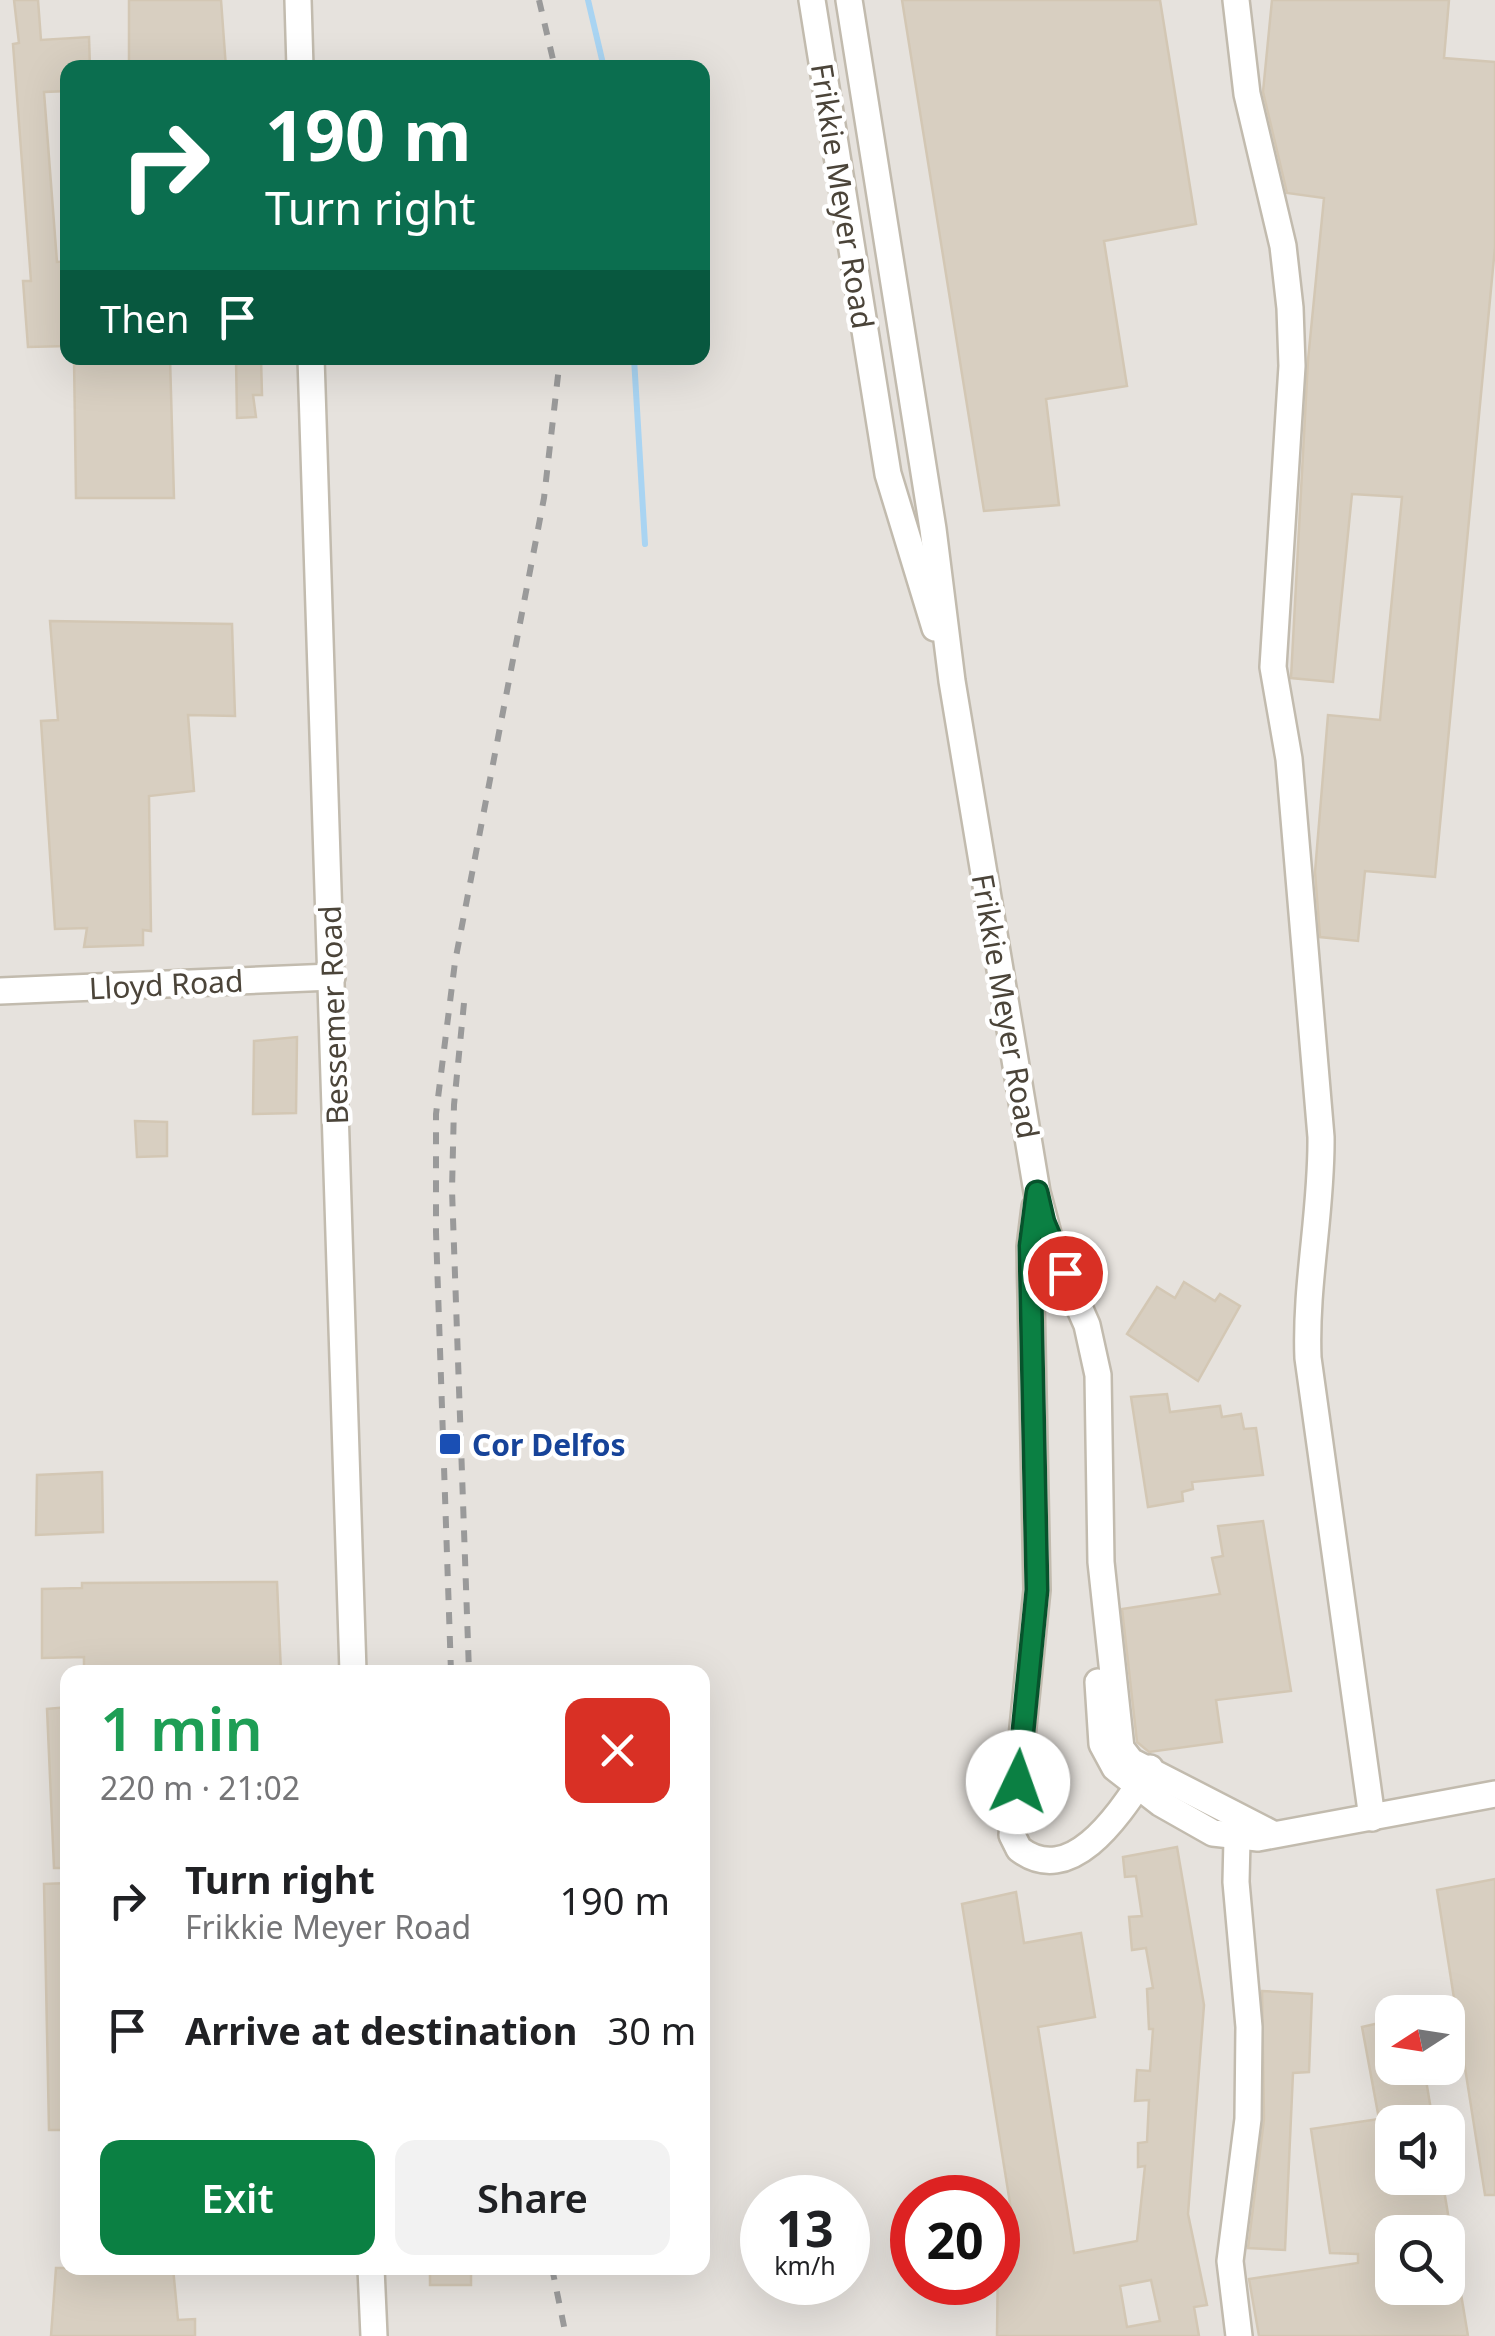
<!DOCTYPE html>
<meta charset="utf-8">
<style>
:root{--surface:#fff;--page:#f2f2f2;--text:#202124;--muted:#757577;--accent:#0b8043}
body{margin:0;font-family:"Noto Sans",sans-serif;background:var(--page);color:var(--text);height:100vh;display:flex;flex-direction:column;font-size:38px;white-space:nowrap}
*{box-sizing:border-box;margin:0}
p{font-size:32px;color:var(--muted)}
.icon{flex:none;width:55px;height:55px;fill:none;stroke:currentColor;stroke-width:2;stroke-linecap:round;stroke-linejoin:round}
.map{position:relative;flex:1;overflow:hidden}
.panel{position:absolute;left:60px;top:1665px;width:650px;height:610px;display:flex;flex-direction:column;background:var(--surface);border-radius:20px;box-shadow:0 10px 40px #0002}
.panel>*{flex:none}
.top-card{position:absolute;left:60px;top:60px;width:650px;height:305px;border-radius:20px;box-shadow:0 10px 40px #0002;background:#0b6e4f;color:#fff;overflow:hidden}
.needle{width:65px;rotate:258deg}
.controls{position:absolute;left:1375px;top:1995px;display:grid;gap:20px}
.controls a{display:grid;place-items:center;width:90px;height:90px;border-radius:20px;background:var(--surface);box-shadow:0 10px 40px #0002;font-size:50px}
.speed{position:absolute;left:740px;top:2175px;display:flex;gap:20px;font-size:50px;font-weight:700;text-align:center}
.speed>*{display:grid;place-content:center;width:130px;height:130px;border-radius:50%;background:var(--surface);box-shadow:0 10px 40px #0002;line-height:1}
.speed small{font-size:25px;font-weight:400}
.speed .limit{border:15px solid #d22;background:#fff;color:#111}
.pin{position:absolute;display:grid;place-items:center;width:85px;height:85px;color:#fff;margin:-42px;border:5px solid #fff;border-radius:50%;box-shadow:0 2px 10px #0007}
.me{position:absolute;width:110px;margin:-55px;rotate:3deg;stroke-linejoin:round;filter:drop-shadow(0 0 8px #0008)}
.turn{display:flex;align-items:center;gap:35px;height:210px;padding:0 40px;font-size:45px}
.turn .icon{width:130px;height:130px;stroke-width:2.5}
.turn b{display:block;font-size:70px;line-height:85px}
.then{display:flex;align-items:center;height:95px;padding:0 40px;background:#0003;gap:20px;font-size:38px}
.round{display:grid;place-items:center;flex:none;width:105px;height:105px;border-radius:20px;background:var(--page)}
.head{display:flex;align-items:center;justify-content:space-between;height:170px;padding:0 40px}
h1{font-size:60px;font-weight:600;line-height:75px;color:#1e9e55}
.primary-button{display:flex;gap:20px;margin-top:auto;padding:20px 40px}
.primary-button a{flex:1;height:115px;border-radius:20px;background:var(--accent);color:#fff;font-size:40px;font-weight:600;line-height:115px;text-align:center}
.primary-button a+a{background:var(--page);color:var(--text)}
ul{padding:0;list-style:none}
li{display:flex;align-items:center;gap:30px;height:130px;padding:0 40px}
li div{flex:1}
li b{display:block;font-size:38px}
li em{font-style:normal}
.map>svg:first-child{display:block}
.industrial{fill:#e6e2dd;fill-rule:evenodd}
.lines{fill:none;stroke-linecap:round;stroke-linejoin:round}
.stream{stroke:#a9d4f2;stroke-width:6}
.building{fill:#d8cfc1;stroke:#d3c7b4;stroke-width:2.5;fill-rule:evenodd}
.minor-casing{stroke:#c2bbae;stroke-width:30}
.minor{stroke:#fff;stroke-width:25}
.rail{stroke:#9a9a9a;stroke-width:6;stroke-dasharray:12 12;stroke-linecap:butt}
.route-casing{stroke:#07532c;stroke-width:25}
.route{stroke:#0b8043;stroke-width:18}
.transit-dot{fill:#1a4fb4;stroke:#fff;stroke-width:4}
.labels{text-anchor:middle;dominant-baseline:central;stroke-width:9;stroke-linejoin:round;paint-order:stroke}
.street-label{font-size:30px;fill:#4b4439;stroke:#fff}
.transit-label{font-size:30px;font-weight:bold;fill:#164399;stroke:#fff;text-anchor:start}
</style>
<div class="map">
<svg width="1495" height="2336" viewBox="0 0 1495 2336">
<rect width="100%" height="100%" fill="#f6f3ec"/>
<path class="industrial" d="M0 0H1495V2336H0ZM68 68H702V358H68ZM68 1672H702V2268H68ZM1392 2012H1448V2068H1392ZM1392 2122H1448V2178H1392ZM762 2198H848V2282H762ZM912 2198H998V2282H912ZM1392 2232H1448V2288H1392Z"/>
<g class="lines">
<g class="stream">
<polyline points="588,0 604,68"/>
<polyline points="634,358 645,544"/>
</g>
</g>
<g class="building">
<polygon points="14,0 38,0 41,40 89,37 90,68 68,68 68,91 44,92 57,262 68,261 68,346 28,347 23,281 31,281 13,44 19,43"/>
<polygon points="129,0 221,0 226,68 129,68"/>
<polygon points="902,0 1160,0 1196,224 1104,241 1127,386 1046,399 1059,505 984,511"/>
<polygon points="1272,0 1449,0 1444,58 1495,62 1495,247 1435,877 1365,871 1358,941 1320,937 1315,872 1328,715 1380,720 1402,497 1352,494 1333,682 1291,678 1308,360 1324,198 1287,193 1263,92"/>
<polygon points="74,358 170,358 174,498 76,498"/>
<polygon points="236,358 261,358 262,395 253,395 256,417 237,418"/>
<polygon points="50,621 232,624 235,716 188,715 194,791 149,796 151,931 143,930 143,945 84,947 87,928 55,929 41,721 58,720"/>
<polygon points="297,1037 296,1113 253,1114 254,1041"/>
<polygon points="135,1121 167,1122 167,1156 137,1157"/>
<polygon points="1184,1282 1215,1301 1220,1294 1240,1306 1198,1381 1127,1334 1157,1287 1175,1298"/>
<polygon points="1167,1394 1170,1412 1220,1406 1222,1417 1241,1414 1244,1429 1256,1428 1263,1475 1192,1482 1193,1489 1182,1492 1183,1501 1148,1507 1131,1397"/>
<polygon points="102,1472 103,1532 36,1535 37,1475"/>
<polygon points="1263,1521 1291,1691 1216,1700 1222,1742 1149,1752 1137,1742 1122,1609 1220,1594 1212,1558 1223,1556 1218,1526"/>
<polygon points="277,1582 281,1672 84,1672 84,1657 42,1658 42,1589 82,1588 82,1583"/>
<polygon points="68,1707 68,1868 54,1868 47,1709"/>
<path d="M1177 1847 1204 2005 1188 2214 1207 2305 1194 2307 1199 2336H997L998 2255 1018 2253 962 1904 1016 1892 1024 1943 1081 1933 1095 2017 1038 2027 1074 2253 1137 2241 1145 2166 1138 2167V2143L1147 2142 1149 2100 1135 2101 1137 2070 1150 2071 1153 2029H1149L1147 1989 1153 1988 1146 1948 1132 1950 1129 1917 1142 1916 1136 1876 1125 1877 1123 1857ZM1151 2280 1160 2321 1127 2327 1120 2286Z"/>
<polygon points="1495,1879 1495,2195 1485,2195 1437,1890"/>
<polygon points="68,1883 68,2130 49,2130 44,1884"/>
<polygon points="1262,1991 1312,1994 1309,2072 1293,2073 1285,2250 1248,2248 1264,2119"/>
<polygon points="1392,2020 1392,2068 1424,2068 1433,2122 1392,2122 1392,2178 1442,2178 1451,2232 1392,2232 1392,2288 1460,2288 1468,2336 1259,2336 1249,2279 1358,2263 1358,2254 1330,2253 1311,2129 1379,2119 1362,2027"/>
<polygon points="56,2268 173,2268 178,2320 195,2319 195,2336 51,2336"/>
<rect x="430" y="2268" width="41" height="17"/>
</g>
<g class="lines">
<defs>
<g id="minor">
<polyline points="298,0 300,68"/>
<polyline points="812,0 888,474 935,628"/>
<polyline points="849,0 933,529 952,681 1037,1192 1050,1241 1087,1325 1098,1375 1101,1562 1121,1748 1131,1761 1271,1833"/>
<path d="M1236 0 1247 94 1283 246 1290 308 1292 366 1273 667 1289 759 1321 1137C1322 1211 1305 1284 1308 1358L1372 1818"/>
<polyline points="311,358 353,1672"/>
<polyline points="0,991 332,977"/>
<path d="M1035 1207 1030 1247 1037 1590 1012 1835 1019 1849C1074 1891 1124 1806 1150 1768"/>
<polyline points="1098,1682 1102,1744 1115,1768 1160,1803 1213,1833 1258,1838 1495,1794"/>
<polyline points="371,2268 374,2336"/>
<polyline points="1239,2336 1230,2261 1248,2119 1249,2027 1236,1882 1237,1839 1242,1824"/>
</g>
</defs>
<use href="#minor" class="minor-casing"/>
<use href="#minor" class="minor"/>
<g class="rail">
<polyline points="539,0 555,68"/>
<polyline points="464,1003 454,1105 452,1190 469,1672"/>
<polyline points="451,1672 436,1232 436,1114 455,962 544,498 560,358"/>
<polyline points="552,2268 566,2336"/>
</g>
</g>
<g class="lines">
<defs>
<polyline id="route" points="1018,1782 1037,1590 1030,1246 1037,1192 1044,1222 1065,1273"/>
</defs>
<use href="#route" class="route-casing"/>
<use href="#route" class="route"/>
</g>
<rect class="transit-dot" x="438" y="1432" width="24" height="24" rx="5"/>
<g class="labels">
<g class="street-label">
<text transform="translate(843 196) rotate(81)">Frikkie Meyer Road</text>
<text transform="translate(166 984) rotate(-3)">Lloyd Road</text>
<text transform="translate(1006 1006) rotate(80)">Frikkie Meyer Road</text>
<text transform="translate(333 1015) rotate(-92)">Bessemer Road</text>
</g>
<g class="transit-label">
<text x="472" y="1444">Cor Delfos</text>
</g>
</g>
</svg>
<div class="controls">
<a><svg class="needle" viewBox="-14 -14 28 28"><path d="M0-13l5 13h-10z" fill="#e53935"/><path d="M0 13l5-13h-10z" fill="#757577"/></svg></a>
<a><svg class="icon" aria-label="sound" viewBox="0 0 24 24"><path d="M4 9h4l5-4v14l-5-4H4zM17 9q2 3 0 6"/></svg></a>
<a><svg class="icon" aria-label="search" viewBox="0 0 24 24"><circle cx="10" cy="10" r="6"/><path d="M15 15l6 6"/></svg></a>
</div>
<div class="speed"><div>13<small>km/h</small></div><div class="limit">20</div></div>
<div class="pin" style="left:1065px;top:1273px;background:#d93025"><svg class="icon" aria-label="arrive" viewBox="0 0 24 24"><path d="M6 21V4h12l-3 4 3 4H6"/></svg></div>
<svg class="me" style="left:1018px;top:1782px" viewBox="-20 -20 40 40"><circle r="19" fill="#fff"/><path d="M0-13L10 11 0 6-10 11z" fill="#0b8043"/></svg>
<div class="top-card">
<div class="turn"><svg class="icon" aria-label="right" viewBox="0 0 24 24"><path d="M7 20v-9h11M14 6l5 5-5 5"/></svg><div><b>190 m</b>Turn right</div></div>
<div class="then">Then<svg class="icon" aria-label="arrive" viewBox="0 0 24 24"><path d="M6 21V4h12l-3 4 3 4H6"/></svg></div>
</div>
<section class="panel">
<div class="head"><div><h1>1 min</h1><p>220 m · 21:02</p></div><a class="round" style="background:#d93025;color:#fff"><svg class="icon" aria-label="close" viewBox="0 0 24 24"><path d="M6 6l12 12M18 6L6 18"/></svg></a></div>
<ul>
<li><svg class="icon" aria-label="right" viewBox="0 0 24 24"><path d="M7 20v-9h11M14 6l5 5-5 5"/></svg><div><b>Turn right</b><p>Frikkie Meyer Road</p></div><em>190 m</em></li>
<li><svg class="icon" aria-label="arrive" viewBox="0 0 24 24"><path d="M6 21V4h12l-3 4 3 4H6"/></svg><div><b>Arrive at destination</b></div><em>30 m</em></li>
</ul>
<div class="primary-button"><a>Exit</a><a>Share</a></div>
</section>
</div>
